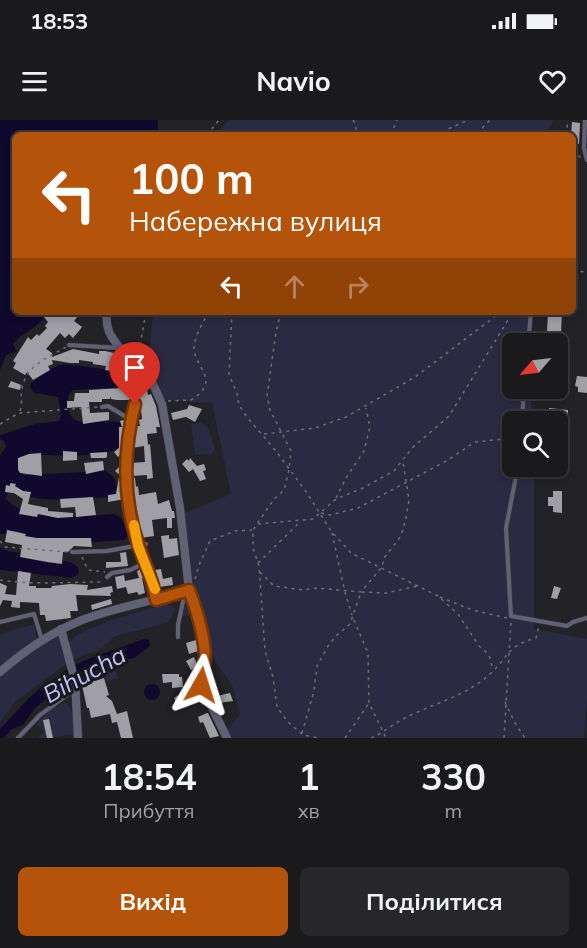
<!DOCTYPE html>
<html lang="uk">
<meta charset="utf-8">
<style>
:root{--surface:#1a1a1d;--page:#27272a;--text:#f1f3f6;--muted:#9fa1a4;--line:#38383b;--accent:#b45309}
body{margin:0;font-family:Mulish,sans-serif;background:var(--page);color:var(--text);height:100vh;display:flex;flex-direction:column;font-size:22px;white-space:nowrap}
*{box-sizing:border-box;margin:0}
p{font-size:20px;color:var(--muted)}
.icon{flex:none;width:33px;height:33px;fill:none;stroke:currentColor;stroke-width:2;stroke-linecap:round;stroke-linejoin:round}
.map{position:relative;height:618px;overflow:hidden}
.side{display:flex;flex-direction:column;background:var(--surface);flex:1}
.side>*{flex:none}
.hud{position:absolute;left:12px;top:12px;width:564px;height:183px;border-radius:9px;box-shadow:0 3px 9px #0003,0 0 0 2px var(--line);background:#b45309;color:#fff;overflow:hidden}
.needle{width:39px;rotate:242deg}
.controls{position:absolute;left:502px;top:213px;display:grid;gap:12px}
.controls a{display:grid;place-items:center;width:66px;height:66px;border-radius:9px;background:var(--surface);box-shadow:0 3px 9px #0003,0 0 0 2px var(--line);font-size:30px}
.pin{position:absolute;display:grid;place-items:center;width:51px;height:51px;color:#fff;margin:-62px -26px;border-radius:50% 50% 50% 0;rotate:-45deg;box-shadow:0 0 6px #0007}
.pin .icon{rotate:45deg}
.me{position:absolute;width:66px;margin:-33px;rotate:6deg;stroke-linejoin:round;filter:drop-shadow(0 0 4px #0008)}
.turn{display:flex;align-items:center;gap:21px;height:126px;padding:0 18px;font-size:27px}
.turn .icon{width:78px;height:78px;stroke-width:2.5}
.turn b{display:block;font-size:42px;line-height:51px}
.lanes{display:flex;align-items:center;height:57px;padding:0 18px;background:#0003;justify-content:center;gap:30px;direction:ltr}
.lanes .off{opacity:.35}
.eta{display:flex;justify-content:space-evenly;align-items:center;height:102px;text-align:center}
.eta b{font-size:36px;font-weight:700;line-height:42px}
.button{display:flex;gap:12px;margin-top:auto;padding:12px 18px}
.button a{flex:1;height:69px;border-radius:9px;background:var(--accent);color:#fff;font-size:24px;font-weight:700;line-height:69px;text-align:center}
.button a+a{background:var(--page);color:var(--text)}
.status{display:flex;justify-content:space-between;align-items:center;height:42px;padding:0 30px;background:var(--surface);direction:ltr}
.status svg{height:16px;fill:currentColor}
header{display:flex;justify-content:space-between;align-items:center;height:78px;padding:0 18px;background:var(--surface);font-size:27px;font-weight:700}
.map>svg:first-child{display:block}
.green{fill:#2b2a43}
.water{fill:#10082d}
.building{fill:#9f9fa5}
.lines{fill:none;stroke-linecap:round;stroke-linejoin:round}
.lane-casing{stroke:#3c3c41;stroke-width:5}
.street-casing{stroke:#3c3c41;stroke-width:9}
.path{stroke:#6f6f73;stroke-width:1.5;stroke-dasharray:3 4.5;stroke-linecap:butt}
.lane{stroke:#616175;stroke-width:4}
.street{stroke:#616175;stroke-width:8}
.route-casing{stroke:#753606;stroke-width:15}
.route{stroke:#b45309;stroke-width:10}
.slow{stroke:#f59e0b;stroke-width:10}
.labels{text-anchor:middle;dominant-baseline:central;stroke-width:6;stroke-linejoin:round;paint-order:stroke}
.water-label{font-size:24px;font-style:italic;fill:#c1bff9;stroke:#19191d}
</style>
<div class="status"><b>18:53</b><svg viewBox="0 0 49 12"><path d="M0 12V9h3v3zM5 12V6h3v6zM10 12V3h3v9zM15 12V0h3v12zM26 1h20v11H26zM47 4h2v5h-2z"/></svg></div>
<header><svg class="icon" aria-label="menu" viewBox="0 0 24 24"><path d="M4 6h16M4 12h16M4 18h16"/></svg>Navio<svg class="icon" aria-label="heart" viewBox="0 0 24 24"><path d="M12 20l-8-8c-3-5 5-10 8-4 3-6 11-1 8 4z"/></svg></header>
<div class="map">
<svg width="587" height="618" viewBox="0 0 587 618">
<rect width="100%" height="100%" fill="#222227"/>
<g class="green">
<polygon points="230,0 554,0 545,15 213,15"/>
<polygon points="153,192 529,192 530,223 513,224 513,268 531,269 532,301 513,302 513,346 534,347 534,509 587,519 587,579 584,618 231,618 227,610 240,594 232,565 214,539 198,485 199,495 180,496 182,488 197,482 192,457 185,393 231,374 212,283 162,280 145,240 150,225"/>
<polygon points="201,302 208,308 215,329 211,334 195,335 191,305"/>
<path d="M167 484 175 488 172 497 167 503 115 516 99 530 73 540 68 524C77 507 146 490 167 484Z"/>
<polygon points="34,504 37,520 15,534 0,548 0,514"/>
<path d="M58 517 63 522 68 539 66 544 16 581 0 602V555C15 542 39 521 58 517Z"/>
<polygon points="113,545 118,558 107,562 105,555 80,565 77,560 79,557 84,557"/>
<path d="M67 583C75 593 73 606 73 618L71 614 52 618H38L44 612 37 603 52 588Z"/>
</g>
<g class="water">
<path d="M0 0H158V15H15V192H40L44 198C34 210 22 213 13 224L17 232 6 235 0 250Z"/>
<path d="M65 244 119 251 122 253V267L73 270C68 274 68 276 68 282 67 316 103 296 121 303L120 327C109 337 60 336 44 335 34 335 28 332 20 338L21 352 25 355 105 351C114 355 118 362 116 372L110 377C76 379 43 384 10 371L5 378C29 404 83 396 114 394 124 398 125 405 128 415L124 420 52 425 7 414H0V335L6 327 4 321 0 319V315L35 304 59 301 61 295 58 277 34 273 30 267 31 263C41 255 52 246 65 244Z"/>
<path d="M0 427 4 430 71 442C77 446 80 448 78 455L71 458 0 450Z"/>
<polygon points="144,519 149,520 150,526 134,538 116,541 86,555 72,559 35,588 23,605 12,609 3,618 0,618 0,609 28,579 46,563 59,557 66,550 83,541"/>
<circle cx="152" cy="572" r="8"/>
</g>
<g class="building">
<polygon points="572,2 580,3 579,24 573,23 573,15 571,15"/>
<polygon points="49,192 81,192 74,201 82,207 73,218 69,214 65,218 60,213 46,229 52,233 52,237 73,229 99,234 99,231 105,231 134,237 130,247 121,245 120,250 112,249 111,251 105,250 106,246 93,244 93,242 79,240 79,243 70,243 52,240 53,244 48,246 50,250 33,260 27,252 25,255 13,248 16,243 13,241 28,217 31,220 37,214 39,216 47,208 45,206 48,202 44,197"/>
<polygon points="548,192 562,192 561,213 559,213 558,224 551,224 551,212 547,212"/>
<polygon points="138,244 145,262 148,275 151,274 156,286 160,307 156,307 157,313 147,314 148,325 150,324 153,358 147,359 147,355 132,356 131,343 145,342 144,326 132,328 135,306 140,306 139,300 142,299 140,280 117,280 111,279 110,276 110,279 102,279 102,282 89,282 90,293 109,292 109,300 83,304 81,287 67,288 67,281 74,281 75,273 89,273 89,270 122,268 121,259 132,258 130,246"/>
<polygon points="577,256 587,257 587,273 578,272 578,267 575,266"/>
<polygon points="11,261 21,265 20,270 8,267"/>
<polygon points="189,285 202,289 195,302 186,297 173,300 171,293 187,289"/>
<polygon points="549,288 568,290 568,296 565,296 564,307 566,307 566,313 558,312 558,302 551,302 551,295 549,295"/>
<polygon points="123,300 127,302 124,329 122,329 123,333 118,337 114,332 119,328 119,307 122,307 120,301"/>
<polygon points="63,331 77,332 77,340 63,341"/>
<polygon points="107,332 107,337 105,338 91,338 90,333"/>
<polygon points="41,333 42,356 20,353 18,350 18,338 29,334"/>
<polygon points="190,338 197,346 204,344 206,350 203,351 206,359 200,361 193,349 189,352 182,344 187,339 189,341"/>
<polygon points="103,341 104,350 86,354 84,343"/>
<polygon points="120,346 123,348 125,379 108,382 108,375 116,374 119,357 122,357 115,351"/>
<polygon points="131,355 135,358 136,367 138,366 139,375 156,372 158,384 169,380 172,391 174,391 175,398 172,398 172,408 167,408 167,398 152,400 154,416 141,418 134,391"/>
<polygon points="10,363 16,364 15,366 23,371 31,372 28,384 48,388 48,391 73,393 73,397 58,398 38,394 37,397 19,394 23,379 14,373 5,372 6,365 10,366"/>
<polygon points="553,371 562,371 562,393 553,392 553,386 548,386 548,377 553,377"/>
<polygon points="93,377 96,395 76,397 75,387 61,388 60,379"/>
<polygon points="7,410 26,414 25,416 37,418 91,418 92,427 74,426 68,432 63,432 62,444 47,442 20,437 22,425 5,422"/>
<polygon points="169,415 169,419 177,418 179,435 164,438 161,416"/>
<polygon points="126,432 128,446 106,448 106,442 121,442 120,433"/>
<polygon points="142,449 145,457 142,458 145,473 139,475 137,472 128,474 126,467 117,469 115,457 124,455 125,461 139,458 137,451"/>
<polygon points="161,449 163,459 172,457 173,465 159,467 158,466 155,450"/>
<polygon points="18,451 31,453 29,466 36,466 36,468 51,468 52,466 70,464 88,465 87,470 112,466 113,472 110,473 111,476 76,475 78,491 70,491 71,498 46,501 45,495 40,495 39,483 20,482 20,488 11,487 12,481 3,480 0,486 0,463 7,466 5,474 16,475"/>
<polygon points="554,466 561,468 557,479 551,478"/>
<polygon points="111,479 112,484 92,490 91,485"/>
<polygon points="196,520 198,531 189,534 186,523"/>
<polygon points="194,537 198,546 191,550 186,541"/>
<polygon points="162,554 179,554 179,557 182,557 183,567 172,568 172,562 163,563"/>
<polygon points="104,558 109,575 106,576 112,581 117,594 127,591 133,618 121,618 117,602 112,603 110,594 91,598 89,588 87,588 82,565"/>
<polygon points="187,570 191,576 177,584 174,578"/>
<polygon points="230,573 233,581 219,583 217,576"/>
<polygon points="207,593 208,593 219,616 210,618 203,602 200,603 198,597"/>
<polygon points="49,599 53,618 47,618 43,600"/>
</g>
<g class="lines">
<defs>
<g id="lane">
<polyline points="585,0 584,28 587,40"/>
<polyline points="528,224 531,192"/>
<polyline points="69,225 119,228"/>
<path d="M135 284C123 331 124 380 139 427 145 445 154 460 156 479"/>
<polyline points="102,287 108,286 131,300"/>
<polyline points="522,302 524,268"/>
<polyline points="518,346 506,408 511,496 567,506 573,502 587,498"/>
<polyline points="72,432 107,431 146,424"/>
<polyline points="107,457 112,453 130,450 145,443"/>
<polyline points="0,502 34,494 42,520"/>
<polyline points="178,517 178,505 185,472"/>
<polyline points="18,618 40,595 74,570"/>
</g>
<g id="street">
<path d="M107 192C105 208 110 216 120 228L138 231 162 284 180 388 189 470 196 490 202 514 205 536 201 565 227 618"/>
<polyline points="61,509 75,561 78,618"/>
<path d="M0 552C24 531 52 512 82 500 116 487 154 481 189 470"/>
</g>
</defs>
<use href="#lane" class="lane-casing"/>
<use href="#street" class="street-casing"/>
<g class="path">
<polyline points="353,0 356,5 356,15"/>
<polyline points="207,15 219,0"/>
<polyline points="391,15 397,0"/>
<polyline points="435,15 468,0"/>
<polyline points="479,15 483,7 490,0"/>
<polyline points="566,15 568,0"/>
<polyline points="573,30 581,38"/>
<polyline points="573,151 587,152"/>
<polyline points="232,192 229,255 237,273 239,285 246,296 276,331 307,373 331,411 351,433 438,476 458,494 479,526 489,535 493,550"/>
<polyline points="281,192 276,212 267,276 270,290 291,331 289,350 284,370 274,379 253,410 253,428 259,446 265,531 273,557 277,587 288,602 303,615 319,618"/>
<polyline points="140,225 146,192"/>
<path d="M168 281 191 280C223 260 193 247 194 227 195 215 203 202 209 192"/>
<path d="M20 291C23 282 20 277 22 268 27 245 47 238 66 227"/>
<polyline points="0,304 19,293 98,287"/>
<polyline points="264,314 315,308 346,297 415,257 501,192"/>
<polyline points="336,378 346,358 364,331 370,307 366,288"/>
<polyline points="321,393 330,395 358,388 448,340 475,322 513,318"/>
<polyline points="258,404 313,399 336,379 363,368 394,351 412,328 449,296 513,192"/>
<polyline points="332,413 345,472 352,495"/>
<polyline points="0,421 5,427 68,432"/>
<polyline points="82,437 88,450 105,452"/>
<polyline points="258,443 300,402"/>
<polyline points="260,452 274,466 303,470 317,468 361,472 382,447 384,438 401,416 406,398 409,380 403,342"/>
<polyline points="195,459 199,445 210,421 235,411 252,410"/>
<path d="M0 460C33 465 67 462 100 462L103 460"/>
<polyline points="440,477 472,490 507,498"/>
<polyline points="354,500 368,533 369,583 386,618"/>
<polyline points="505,582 515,603 525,618"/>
<polyline points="302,613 314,571 317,546 328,526 336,516 350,504 361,472 386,473 418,466"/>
<polyline points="345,618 369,583"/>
<path d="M371 618C383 613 392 605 403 599 431 584 467 576 490 554 510 536 506 526 536 518L539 506"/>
<polyline points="504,618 511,502"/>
</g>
<use href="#lane" class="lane"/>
<use href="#street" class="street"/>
</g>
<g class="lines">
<defs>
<path id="route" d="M135 284C123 331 123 381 139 427 145 446 154 461 156 480L189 470C197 491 204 513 205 536 205 546 201 555 201 565"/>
</defs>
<use href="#route" class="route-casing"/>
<use href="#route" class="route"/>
<polyline class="slow" points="134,405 138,426 155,469"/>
</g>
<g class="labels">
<g class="water-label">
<text transform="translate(84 554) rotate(-29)">Bihucha</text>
</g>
</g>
</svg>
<div class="controls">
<a><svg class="needle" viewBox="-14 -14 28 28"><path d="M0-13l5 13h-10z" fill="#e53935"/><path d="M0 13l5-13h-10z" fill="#9fa1a4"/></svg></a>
<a><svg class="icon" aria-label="search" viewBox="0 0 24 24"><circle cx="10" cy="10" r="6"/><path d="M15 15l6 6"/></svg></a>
</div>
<div class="pin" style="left:135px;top:284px;background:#d93025"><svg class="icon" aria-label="arrive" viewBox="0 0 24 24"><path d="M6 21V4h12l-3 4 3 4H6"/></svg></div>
<svg class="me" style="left:201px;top:565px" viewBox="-20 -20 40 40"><path d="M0-17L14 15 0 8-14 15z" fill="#b45309" stroke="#fff" stroke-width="4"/></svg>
<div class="hud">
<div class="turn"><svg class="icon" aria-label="left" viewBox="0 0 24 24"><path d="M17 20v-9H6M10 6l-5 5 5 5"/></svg><div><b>100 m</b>Набережна вулиця</div></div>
<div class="lanes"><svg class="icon" aria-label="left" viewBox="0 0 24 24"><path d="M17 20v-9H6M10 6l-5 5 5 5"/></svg><svg class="icon off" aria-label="ahead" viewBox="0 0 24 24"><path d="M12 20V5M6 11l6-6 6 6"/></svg><svg class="icon off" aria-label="right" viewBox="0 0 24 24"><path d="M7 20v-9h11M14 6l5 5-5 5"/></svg></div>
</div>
</div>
<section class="side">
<div class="eta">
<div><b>18:54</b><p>Прибуття</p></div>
<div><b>1</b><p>хв</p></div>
<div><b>330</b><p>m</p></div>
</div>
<div class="button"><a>Вихід</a><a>Поділитися</a></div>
</section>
